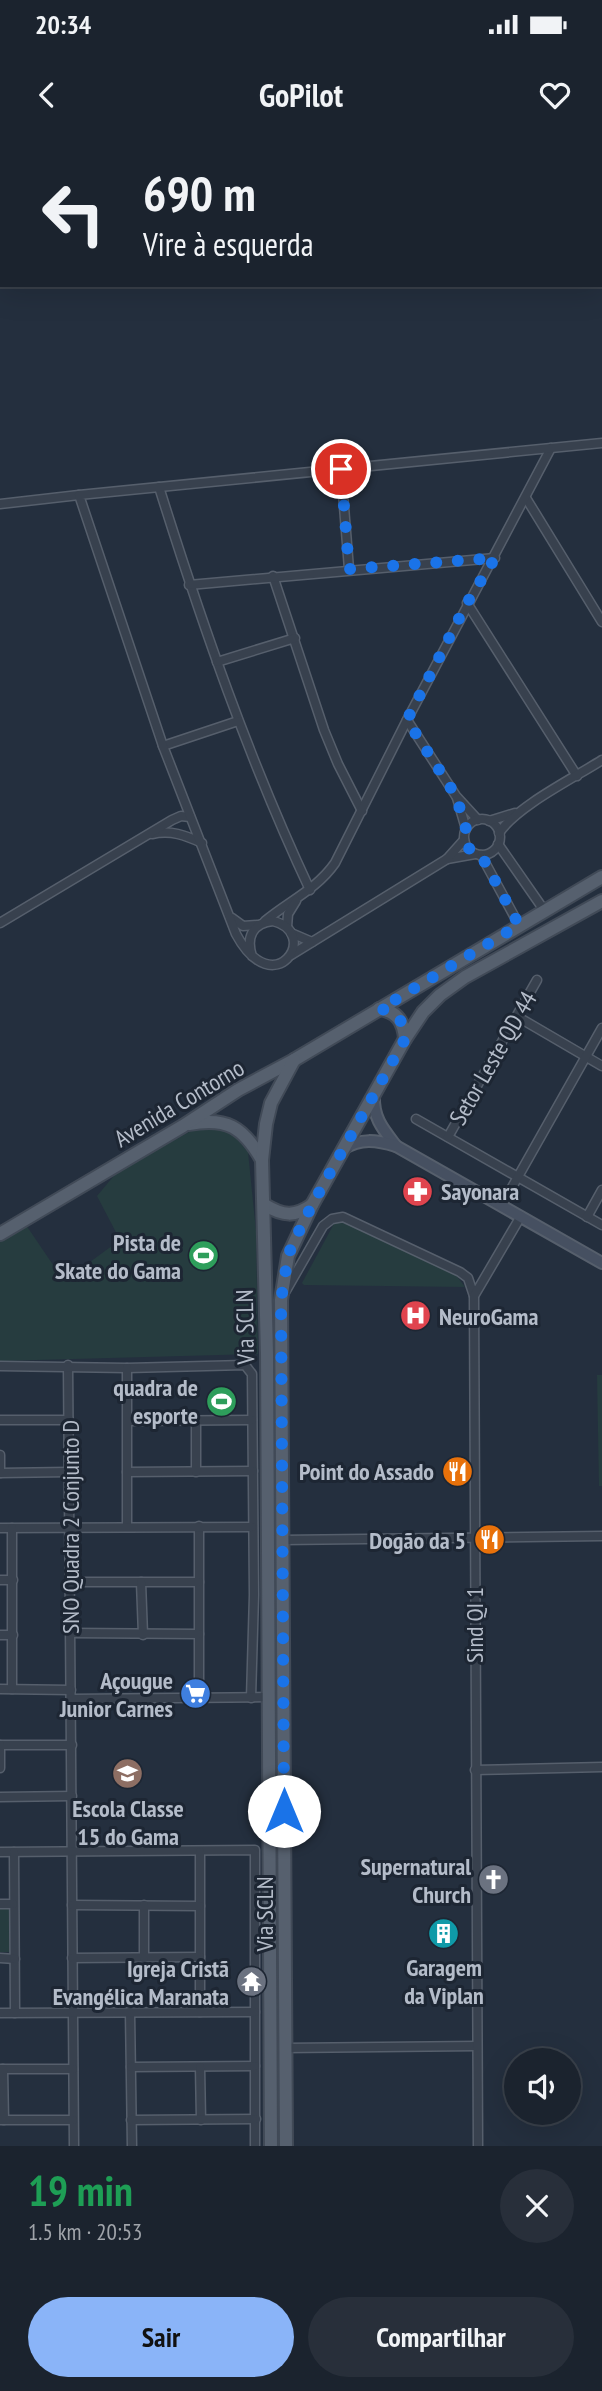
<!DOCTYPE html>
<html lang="pt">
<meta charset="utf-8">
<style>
:root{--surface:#1b232e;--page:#282f3a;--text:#f1f3f6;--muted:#a0a4aa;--line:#39404a;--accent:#8ab4f8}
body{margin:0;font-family:"PT Sans Narrow",sans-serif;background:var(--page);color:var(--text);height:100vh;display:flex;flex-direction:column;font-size:26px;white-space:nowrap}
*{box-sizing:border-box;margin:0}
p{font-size:23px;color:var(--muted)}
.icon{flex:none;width:38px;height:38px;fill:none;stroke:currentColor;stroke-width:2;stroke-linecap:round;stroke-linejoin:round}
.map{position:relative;height:2006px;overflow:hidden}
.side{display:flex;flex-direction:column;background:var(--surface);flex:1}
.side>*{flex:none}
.guide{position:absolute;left:0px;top:0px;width:602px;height:147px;box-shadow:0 7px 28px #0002,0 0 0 2px var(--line);background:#1b232e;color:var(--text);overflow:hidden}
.buttons{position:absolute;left:504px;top:1908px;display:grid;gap:14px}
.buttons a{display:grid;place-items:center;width:77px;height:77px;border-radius:50%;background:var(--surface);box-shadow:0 7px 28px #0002,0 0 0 2px var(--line);font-size:35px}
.pin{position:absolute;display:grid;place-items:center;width:60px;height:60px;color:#fff;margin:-30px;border:4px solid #fff;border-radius:50%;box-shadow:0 2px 7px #0007}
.me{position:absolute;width:77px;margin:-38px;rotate:0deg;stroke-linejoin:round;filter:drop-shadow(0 0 5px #0008)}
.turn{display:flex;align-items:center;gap:24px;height:147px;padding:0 28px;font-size:32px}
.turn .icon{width:91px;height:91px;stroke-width:2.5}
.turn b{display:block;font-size:49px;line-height:60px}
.round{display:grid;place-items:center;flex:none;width:74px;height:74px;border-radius:37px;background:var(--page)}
.summary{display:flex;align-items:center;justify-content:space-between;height:119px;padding:0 28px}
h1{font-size:42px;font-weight:600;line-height:52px;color:#1e9e55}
.button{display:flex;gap:14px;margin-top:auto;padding:14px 28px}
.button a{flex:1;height:80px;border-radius:42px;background:var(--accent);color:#111;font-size:28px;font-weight:600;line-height:80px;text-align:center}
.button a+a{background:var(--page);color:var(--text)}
.status{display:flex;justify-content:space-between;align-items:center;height:49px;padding:0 35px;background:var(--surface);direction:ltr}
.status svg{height:19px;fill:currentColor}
header{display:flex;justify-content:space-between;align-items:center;height:91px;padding:0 28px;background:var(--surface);font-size:32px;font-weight:600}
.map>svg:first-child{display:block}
.green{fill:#263c3f}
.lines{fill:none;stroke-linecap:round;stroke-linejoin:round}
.stream{stroke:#394c67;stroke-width:2.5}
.street-casing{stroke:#565f6c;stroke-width:11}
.secondary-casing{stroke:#565f6c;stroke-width:14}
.primary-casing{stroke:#414a57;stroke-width:16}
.street{stroke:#38414e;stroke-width:8}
.secondary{stroke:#465061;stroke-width:10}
.primary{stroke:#56606e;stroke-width:12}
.route{stroke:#1a73e8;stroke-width:12;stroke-dasharray:0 21.6}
.labels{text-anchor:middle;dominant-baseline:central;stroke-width:6;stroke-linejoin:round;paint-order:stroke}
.street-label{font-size:24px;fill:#b4bcc9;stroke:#1d2633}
.poi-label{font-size:24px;font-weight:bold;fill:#b4bcc9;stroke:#1d2633;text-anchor:end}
</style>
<div class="status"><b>20:34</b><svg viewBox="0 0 49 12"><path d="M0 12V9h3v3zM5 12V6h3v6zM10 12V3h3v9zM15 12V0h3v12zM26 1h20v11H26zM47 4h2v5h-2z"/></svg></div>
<header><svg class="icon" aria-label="back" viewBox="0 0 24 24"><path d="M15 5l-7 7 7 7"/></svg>GoPilot<svg class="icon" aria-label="heart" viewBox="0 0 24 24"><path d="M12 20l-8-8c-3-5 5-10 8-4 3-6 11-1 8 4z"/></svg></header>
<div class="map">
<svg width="602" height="2006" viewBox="0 0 602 2006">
<rect width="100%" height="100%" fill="#242f3e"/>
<g class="green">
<polygon points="226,986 248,1012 256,1091 258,1214 0,1221 0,1101 26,1085 64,1141 120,1100 97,1056 117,1032 198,987"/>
<polygon points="336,1080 389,1101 453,1131 465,1147 304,1145 302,1143"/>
<polygon points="597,1235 602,1235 602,1346 599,1346"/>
<polygon points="0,1766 10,1766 12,1812 0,1812"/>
</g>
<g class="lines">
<g class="stream">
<polyline points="43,2 48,0"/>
<polyline points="0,16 2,15"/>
</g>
<defs>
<g id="street">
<polyline points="341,329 349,429"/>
<path d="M159 347C202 484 249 620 310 750"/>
<polyline points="526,358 602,482"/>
<polyline points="0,364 79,355"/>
<polyline points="273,436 324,590 338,624 362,671"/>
<polyline points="189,445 495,418"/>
<polyline points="467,463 577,636"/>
<polyline points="217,522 295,498"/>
<polyline points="407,580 456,656 478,680"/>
<polyline points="163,606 238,581"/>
<polyline points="457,658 466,689"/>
<circle cx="482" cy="697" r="18"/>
<polyline points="489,681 515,673"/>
<path d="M499 693C517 666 574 638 602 620"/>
<path d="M152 694C171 690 185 695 202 703"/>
<polyline points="498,704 544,770"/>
<polyline points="481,715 519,785"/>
<polyline points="447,719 475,714"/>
<polyline points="232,778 243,786 257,785"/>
<path d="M265 781C289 761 317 749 335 723L407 580 551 308"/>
<polyline points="0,783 172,680 181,676 190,677"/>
<polyline points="287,787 288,774 296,761"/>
<polyline points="291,793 312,802"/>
<polyline points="291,815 447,719 464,700"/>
<path d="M252 816C246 798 252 783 273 781 322 793 274 865 236 794L163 606 79 355 602 303"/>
<polyline points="518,877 602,926"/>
<polyline points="416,979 602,1085"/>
<polyline points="448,997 537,840"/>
<polyline points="502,1065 602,888"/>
<polyline points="587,1077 602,1050"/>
<polyline points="284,1154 323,1086 332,1079 343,1077 460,1132 468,1138 474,1156"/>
<polyline points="68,1225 74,2006"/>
<polyline points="0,1226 127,1228 245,1225 252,1234 254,1455 251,1558"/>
<polyline points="0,1280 69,1280"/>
<polyline points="128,1281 252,1280"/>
<polyline points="0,1315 0,1333"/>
<polyline points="127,1332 253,1331"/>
<polyline points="196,1332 196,1280"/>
<polyline points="0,1333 69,1332"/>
<polyline points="127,1386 127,1228"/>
<polyline points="199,1386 199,1559"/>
<polyline points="0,1388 252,1387"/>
<polyline points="282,1400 602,1396"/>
<polyline points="0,1440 13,1440"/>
<polyline points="70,1442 199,1442"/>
<polyline points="141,1442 143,1495"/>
<polyline points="71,1493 199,1494"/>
<polyline points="0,1495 13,1495"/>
<polyline points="0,1549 71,1550"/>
<polyline points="12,1549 12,1388"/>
<polyline points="71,1559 269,1557"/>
<polyline points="0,1605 72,1605"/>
<polyline points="0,1628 0,1605"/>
<polyline points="475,1630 602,1627"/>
<polyline points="0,1657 72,1656"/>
<polyline points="0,1712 255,1710 255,2006"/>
<polyline points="14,1712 15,1873"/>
<polyline points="200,1712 200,1872"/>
<polyline points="0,1764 13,1764"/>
<polyline points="72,1765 200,1766"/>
<polyline points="0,1818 15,1819"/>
<polyline points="72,1818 200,1817"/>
<polyline points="144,1818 144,1765"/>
<polyline points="130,1872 132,2006"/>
<polyline points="0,1873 255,1872"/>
<polyline points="285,1908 477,1906"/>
<polyline points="131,1927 255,1926"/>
<polyline points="200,1927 201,1980"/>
<polyline points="0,1929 73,1929"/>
<polyline points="3,1929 4,1980"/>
<polyline points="0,1980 73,1980"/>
<polyline points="131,1980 256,1979"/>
<polyline points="478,2006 474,1156 521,1076"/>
</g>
<g id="secondary">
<path d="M374 956C373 978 383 989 396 1006"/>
<path d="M343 1009C361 998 376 1000 396 1006L602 1123"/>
</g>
<g id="primary">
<path d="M379 869C397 871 404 882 405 899"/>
<path d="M189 984C227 977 243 987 262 1020"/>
<path d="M265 1065C283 1076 295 1077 312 1065"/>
<polyline points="0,1094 183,986 238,950 294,920 602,737"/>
<polyline points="271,2006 267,1214 262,1020 266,984 271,963 294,920"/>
<polyline points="286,2006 281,1160 288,1116 312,1065 405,899 423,872 440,855 465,837 602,761"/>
</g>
</defs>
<use href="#street" class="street-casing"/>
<use href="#secondary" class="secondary-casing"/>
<use href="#primary" class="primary-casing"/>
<use href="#street" class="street"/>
<use href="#secondary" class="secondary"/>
<use href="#primary" class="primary"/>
</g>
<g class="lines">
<path class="route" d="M284 1671 281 1160 288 1116 293 1103 312 1065 405 899C404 882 398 871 380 869L519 785 481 715 471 711 466 704V689L456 656 407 580 467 463 495 418 349 429 341 329"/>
</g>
<defs>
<symbol id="pharmacy-disc" viewBox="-11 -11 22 22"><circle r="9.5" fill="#e0444e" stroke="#1d2633"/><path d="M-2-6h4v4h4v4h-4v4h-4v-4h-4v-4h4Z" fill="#fff"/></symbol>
<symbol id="stadium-disc" viewBox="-11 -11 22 22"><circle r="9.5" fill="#2e9e5b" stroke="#1d2633"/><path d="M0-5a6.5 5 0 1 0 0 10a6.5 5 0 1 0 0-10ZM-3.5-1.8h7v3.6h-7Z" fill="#fff"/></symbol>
<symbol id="hospital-disc" viewBox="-11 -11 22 22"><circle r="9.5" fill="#e0444e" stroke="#1d2633"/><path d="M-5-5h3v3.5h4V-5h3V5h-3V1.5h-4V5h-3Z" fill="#fff"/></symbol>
<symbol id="restaurant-disc" viewBox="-11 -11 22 22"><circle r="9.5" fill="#e8710a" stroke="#1d2633"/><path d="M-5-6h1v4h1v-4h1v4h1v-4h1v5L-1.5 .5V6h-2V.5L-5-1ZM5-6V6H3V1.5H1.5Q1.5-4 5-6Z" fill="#fff"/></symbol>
<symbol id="supermarket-disc" viewBox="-11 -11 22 22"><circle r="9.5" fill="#3f7fe0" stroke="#1d2633"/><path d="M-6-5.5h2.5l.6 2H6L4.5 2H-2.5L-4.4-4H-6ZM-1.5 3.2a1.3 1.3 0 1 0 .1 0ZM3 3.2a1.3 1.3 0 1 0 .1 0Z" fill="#fff"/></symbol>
<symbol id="school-disc" viewBox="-11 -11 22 22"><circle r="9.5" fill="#8d6e63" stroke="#1d2633"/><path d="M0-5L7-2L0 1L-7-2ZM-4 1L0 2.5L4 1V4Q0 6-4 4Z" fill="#fff"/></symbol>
<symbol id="church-disc" viewBox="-11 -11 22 22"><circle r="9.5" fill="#6b7280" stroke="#1d2633"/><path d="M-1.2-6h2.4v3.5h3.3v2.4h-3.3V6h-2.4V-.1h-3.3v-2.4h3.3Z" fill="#fff"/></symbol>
<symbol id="building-disc" viewBox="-11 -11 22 22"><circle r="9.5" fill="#0f9aa8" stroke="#1d2633"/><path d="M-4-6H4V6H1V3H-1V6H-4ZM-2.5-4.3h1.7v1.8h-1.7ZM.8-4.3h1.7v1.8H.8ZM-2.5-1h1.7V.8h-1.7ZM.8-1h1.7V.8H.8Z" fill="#fff"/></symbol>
<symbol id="temple-disc" viewBox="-11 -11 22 22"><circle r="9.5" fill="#6b7280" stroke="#1d2633"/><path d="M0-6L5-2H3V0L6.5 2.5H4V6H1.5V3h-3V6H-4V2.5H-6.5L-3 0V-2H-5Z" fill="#fff"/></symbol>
</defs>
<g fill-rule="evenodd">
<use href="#pharmacy-disc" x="400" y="1034" width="35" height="35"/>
<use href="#stadium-disc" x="186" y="1098" width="35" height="35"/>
<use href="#hospital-disc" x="398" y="1158" width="35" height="35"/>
<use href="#stadium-disc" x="204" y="1244" width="35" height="35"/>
<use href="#restaurant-disc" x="440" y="1314" width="35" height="35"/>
<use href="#restaurant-disc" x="472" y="1382" width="35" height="35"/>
<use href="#supermarket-disc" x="178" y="1536" width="35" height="35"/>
<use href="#school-disc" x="110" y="1616" width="35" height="35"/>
<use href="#church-disc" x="476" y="1722" width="35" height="35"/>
<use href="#building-disc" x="426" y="1776" width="35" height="35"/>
<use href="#temple-disc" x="234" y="1824" width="35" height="35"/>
</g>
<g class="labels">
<g class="street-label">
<text transform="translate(493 918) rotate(-60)">Setor Leste QD 44</text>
<text transform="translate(179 963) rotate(-31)">Avenida Contorno</text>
<text transform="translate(245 1187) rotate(-91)">Via SCLN</text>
<text transform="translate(70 1387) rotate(-90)">SNO Quadra 2 Conjunto D</text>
<text transform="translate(474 1485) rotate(-90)">Sind QI 1</text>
<text transform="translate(264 1774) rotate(-90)">Via SCLN</text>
</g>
<g class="poi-label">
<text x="441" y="1051" text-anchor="start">Sayonara</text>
<text x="181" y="1102">Pista de<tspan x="181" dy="28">Skate do Gama</tspan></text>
<text x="439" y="1176" text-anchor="start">NeuroGama</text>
<text x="198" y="1247">quadra de<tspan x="198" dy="28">esporte</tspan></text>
<text x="434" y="1331">Point do Assado</text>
<text x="466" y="1400">Dogão da 5</text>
<text x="173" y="1540">Açougue<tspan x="173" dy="28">Junior Carnes</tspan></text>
<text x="128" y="1668" text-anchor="middle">Escola Classe<tspan x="128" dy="28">15 do Gama</tspan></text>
<text x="471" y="1726">Supernatural<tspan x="471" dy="28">Church</tspan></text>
<text x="444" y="1827" text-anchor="middle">Garagem<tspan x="444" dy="28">da Viplan</tspan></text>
<text x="229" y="1828">Igreja Cristã<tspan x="229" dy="28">Evangélica Maranata</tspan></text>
</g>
</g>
</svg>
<div class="buttons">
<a><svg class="icon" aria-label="sound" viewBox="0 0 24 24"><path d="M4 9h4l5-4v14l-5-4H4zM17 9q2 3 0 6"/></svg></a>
</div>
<div class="pin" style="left:341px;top:329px;background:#d93025"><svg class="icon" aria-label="arrive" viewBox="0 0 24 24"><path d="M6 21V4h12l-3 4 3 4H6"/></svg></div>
<svg class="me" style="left:284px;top:1671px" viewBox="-20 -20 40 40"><circle r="19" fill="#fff"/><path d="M0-13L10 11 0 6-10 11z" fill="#1a73e8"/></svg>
<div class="guide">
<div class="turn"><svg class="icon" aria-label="left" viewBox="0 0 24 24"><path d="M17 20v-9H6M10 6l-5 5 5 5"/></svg><div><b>690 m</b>Vire à esquerda</div></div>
</div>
</div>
<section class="side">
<div class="summary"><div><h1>19 min</h1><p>1.5 km · 20:53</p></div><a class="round"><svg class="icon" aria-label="close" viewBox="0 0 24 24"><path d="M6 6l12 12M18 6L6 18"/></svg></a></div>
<div class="button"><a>Sair</a><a>Compartilhar</a></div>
</section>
